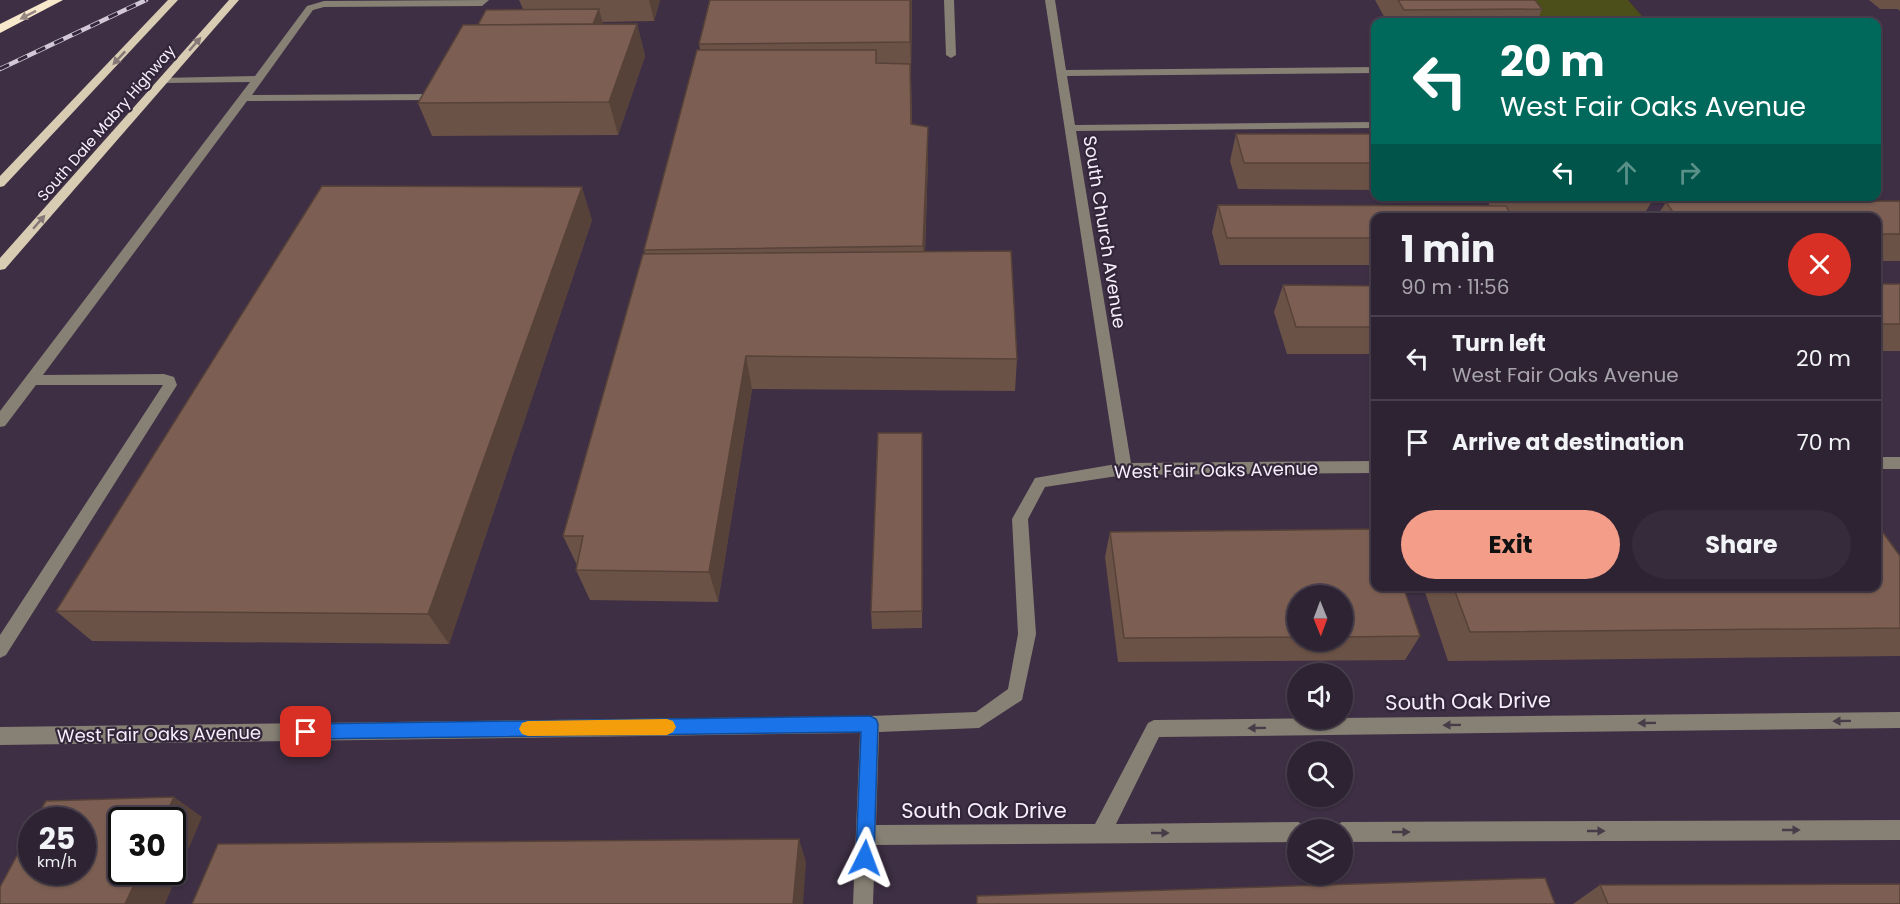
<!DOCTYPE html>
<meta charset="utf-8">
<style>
:root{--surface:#2e2333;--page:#362b3b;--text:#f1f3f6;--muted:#a7a4ac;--line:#49404e;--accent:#f49e89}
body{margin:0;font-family:Poppins,sans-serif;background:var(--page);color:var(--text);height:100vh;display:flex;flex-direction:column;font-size:22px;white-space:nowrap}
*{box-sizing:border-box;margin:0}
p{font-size:20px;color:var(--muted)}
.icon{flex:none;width:33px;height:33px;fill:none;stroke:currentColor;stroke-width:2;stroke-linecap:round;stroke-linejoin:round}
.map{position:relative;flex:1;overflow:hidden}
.side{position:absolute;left:1371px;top:213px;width:510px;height:378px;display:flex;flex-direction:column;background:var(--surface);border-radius:12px;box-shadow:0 2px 4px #0004,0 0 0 2px var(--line)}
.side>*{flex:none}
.banner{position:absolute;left:1371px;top:18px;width:510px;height:183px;border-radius:12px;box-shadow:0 2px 4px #0004,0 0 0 2px var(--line);background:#00695c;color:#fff;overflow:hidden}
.needle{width:39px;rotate:179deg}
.tools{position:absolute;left:1287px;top:585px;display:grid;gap:12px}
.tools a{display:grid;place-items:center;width:66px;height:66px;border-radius:50%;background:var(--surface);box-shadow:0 2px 4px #0004,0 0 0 2px var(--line);font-size:30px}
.speed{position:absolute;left:18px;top:807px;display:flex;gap:12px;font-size:30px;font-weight:700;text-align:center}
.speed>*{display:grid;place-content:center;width:78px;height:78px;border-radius:50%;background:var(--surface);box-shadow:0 2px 4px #0004,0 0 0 2px var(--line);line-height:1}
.speed small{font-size:15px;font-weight:400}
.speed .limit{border:3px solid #111;border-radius:9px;background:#fff;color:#111}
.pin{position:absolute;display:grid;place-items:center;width:51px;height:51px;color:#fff;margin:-26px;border-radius:12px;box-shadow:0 3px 9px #0006}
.me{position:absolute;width:66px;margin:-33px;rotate:3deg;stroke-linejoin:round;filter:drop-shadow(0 0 4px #0008)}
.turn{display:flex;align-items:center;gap:21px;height:126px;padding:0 30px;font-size:27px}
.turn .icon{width:78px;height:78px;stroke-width:2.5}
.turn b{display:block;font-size:42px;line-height:51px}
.lanes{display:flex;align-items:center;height:57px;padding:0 30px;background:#0003;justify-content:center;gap:30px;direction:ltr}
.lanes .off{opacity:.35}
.round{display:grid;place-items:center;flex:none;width:63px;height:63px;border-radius:32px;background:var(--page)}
.overview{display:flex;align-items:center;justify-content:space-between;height:102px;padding:0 30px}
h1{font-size:36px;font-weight:700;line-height:45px}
.primary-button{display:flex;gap:12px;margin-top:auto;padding:12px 30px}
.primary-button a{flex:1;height:69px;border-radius:36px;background:var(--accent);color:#111;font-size:24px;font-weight:700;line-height:69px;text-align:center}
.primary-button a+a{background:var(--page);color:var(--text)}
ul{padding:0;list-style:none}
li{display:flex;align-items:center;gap:18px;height:84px;padding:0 30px;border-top:2px solid var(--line)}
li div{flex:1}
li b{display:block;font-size:22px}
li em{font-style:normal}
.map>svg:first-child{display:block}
.green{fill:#4c4f19}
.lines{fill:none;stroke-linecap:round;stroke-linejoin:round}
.minor{fill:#878175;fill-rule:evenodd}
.major{fill:#d8ccb3;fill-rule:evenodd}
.highway{fill:#f9e9cc;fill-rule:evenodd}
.rail-casing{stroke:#d2c8d7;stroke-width:4.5}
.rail{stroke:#33253a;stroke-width:3;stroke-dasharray:10;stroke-linecap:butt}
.wall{fill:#6b5247;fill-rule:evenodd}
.shaded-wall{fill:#574239}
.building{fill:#7c5f52;stroke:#574239;stroke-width:1.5}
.oneway{fill:#968783}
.oneway2{fill:#867876}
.oneway3{fill:#483c49}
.route{fill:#1a73e8;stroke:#114b97;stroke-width:1.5}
.slow{fill:#f59e0b}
.labels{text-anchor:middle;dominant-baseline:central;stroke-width:4.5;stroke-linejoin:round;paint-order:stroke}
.far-street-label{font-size:15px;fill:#f7eefc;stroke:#33253a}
.street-label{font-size:18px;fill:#f7eefc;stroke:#33253a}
.near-street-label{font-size:21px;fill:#f7eefc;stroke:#33253a}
</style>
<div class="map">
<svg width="1900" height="904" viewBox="0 0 1900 904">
<rect width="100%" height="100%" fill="#3e2f44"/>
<polygon class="green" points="1526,0 1628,0 1647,22 1543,22"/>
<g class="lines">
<g class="minor">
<polygon points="489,0 482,6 324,7 313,10 252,95 431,94 436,97 431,100 247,101 43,375 164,374 174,377 177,385 6,655 0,658 0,635 163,385 36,385 5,426 0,427 0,411 250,82 164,83 159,80 160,78 255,76 307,6 324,1"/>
<polygon points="944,0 954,0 956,55 951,58 946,55"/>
<polygon points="1045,0 1055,0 1066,70 1376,67 1376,73 1067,76 1075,125 1376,122 1376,128 1076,131 1131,463 1376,461 1376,473 1124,475 1045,487 1028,519 1036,634 1022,700 979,728 879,732 876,825 1095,824 1148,723 1154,720 1900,712 1900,728 1159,737 1116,824 1298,822 1305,825 1307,830 1298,830 1298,842 875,845 873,904 853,904 860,733 0,745 0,727 870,716 976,712 1008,689 1018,634 1012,519 1035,478 1116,464"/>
<rect x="1876" y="457" width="24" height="12"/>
<polygon points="1900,820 1900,840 1342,842 1342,830 1333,830 1335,825 1342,822"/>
</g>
<g class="major">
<polygon points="168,0 178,0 4,186 0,187 0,176"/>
<polygon points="229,0 239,0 5,269 0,270 0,258"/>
</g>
<polygon class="highway" points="48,0 63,0 0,33 0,24"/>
<defs>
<polyline id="rail" points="0,69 146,0"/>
</defs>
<use href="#rail" class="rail-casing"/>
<use href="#rail" class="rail"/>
</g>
<g class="wall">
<polygon points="519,0 660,0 654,21 602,22 603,24 637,24 645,56 618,135 432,136 418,103 478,25 523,9"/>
<polygon points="710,0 912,0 911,74 912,124 928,127 928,159 925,252 1017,359 1015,391 752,389 718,602 590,600 576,570 577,565 563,536 645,254 644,250 700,50 699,44"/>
<polygon points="1375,0 1535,0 1542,9 1537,22 1387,22"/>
<polygon points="1869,0 1900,0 1900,11 1898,9 1880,9"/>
<polygon points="1236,134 1376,134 1376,190 1238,189 1230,161"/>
<polygon points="1485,196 1649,196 1652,201 1642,218 1376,218 1376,265 1220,265 1212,232 1218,205 1490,206"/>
<polygon points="1900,201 1900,261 1876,261 1876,218 1656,218 1666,202"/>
<polygon points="592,220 449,644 92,641 56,611"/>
<rect x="1876" y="284" width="24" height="67"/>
<polygon points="1283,285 1376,286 1376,354 1287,354 1274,312"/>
<polygon points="922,433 922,628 872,629 871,612"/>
<path d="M1376 529V586H1403L1420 636 1405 660 1118 662 1105 557 1110 532ZM1298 596H1342V640H1298Z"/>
<polygon points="1900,556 1900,656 1448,661 1423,586 1876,586"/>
<polygon points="1600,885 1900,904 1573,904"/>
</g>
<g class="shaded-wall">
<polygon points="649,0 660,0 654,21"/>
<polygon points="910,0 912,0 911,74 910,42"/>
<polygon points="599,9 604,27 590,32"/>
<polygon points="637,24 645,56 618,135 609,102"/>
<polygon points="928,127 928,159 924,279 923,246"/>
<polygon points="582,187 592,220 449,644 428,614"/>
<polygon points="746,356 752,389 718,602 709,572"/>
<polygon points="922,433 923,451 922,628"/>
<polygon points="174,797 202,817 165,904 125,904 140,872 172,872 172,820 163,820"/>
<polygon points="799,839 806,862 803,904 793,904"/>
</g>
<g class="building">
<polygon points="710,0 910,0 910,42 699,44"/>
<polygon points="1398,0 1535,0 1542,9 1404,10"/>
<polygon points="599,9 593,24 478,25 486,10"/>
<polygon points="637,24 609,102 418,103 463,25"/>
<polygon points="697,50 876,50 876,63 910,64 911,124 928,127 923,246 644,250"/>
<polygon points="1236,134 1376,134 1376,163 1244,163"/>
<polygon points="322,186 582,187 428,614 56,611"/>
<polygon points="1511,196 1649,196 1652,201 1514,201"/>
<polygon points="1900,201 1900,234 1876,234 1876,218 1677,218 1666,202"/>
<polygon points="1218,205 1506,206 1512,218 1376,218 1376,238 1227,238"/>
<polygon points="1011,251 1017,359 746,356 709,572 576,570 583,536 563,536 643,254"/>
<rect x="1876" y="284" width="24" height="40"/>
<polygon points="1283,285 1376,286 1376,327 1296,327"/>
<polygon points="878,433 922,433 922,611 871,612"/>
<polygon points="1876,523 1900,556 1900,628 1470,632 1453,586 1876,586"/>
<polygon points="1376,529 1376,586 1403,586 1420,636 1342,637 1342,596 1298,596 1298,637 1124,638 1110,532"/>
<polygon points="174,797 163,820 122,820 122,872 140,872 125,904 0,904 0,887 32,828 32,872 82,872 82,820 35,820 46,801"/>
<polygon points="799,839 793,904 192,904 218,844"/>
<polygon points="1545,878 1555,904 977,904 977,896"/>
<polygon points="1900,884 1900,904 1608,904 1600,885"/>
</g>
<defs><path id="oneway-solid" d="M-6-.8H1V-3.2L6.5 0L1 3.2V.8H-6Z" transform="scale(1.5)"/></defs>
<use class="oneway" href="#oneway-solid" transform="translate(28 15) rotate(153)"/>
<g class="oneway2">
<use href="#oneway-solid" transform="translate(195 44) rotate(-49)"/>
<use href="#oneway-solid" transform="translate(119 58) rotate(133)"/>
<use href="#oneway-solid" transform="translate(39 222) rotate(-49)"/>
</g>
<g class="oneway3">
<use href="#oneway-solid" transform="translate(1842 721) rotate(179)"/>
<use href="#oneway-solid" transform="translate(1647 723) rotate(179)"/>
<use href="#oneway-solid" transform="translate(1452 725) rotate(179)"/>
<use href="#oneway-solid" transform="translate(1257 728) rotate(179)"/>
<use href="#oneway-solid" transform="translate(1791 830)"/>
<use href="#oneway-solid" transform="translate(1596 831)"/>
<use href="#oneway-solid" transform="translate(1401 832)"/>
<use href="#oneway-solid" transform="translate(1160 833)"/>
</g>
<polygon class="route" points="870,716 876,719 878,724 874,858 871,864 865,867 859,864 856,858 861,732 306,739 300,737 297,732 300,726 306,724"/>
<polygon class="slow" points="667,719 673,721 676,727 673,732 667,735 528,736 522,734 519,729 522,723 528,721"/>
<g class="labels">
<g class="far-street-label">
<text transform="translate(106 123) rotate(-49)">South Dale Mabry Highway</text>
</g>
<g class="street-label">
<text transform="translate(1105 232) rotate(81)">South Church Avenue</text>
<text transform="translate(1216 470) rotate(-1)">West Fair Oaks Avenue</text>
<text transform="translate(159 734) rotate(-1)">West Fair Oaks Avenue</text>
</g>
<g class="near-street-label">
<text transform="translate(1468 701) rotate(-1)">South Oak Drive</text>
<text x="984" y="810">South Oak Drive</text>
</g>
</g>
</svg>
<div class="tools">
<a><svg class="needle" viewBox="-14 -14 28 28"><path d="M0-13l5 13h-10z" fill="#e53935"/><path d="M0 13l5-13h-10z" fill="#a7a4ac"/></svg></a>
<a><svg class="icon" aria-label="sound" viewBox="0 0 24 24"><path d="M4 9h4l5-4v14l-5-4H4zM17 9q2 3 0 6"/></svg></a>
<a><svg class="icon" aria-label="search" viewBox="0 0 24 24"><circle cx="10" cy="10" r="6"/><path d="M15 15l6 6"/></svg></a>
<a><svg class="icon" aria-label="layers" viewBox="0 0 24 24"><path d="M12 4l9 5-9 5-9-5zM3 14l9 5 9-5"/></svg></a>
</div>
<div class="speed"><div>25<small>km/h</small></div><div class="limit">30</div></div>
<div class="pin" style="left:306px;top:732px;background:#d93025"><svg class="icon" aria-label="arrive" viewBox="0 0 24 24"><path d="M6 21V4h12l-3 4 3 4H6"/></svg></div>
<svg class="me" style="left:865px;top:858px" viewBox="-20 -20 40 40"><path d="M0-17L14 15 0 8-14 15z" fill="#1a73e8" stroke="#fff" stroke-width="4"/></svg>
<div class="banner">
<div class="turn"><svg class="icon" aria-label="left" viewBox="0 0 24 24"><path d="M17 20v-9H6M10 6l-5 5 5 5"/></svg><div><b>20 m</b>West Fair Oaks Avenue</div></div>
<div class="lanes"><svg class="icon" aria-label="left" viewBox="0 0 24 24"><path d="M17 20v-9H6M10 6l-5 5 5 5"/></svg><svg class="icon off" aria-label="ahead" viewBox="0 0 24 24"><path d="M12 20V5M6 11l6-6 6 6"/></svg><svg class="icon off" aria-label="right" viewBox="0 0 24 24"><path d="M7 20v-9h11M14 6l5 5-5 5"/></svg></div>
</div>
<section class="side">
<div class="overview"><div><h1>1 min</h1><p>90 m · 11:56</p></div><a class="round" style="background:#d93025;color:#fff"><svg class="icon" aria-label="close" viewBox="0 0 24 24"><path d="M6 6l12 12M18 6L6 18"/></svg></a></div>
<ul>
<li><svg class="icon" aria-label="left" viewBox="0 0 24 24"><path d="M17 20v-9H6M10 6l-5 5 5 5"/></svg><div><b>Turn left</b><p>West Fair Oaks Avenue</p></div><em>20 m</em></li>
<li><svg class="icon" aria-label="arrive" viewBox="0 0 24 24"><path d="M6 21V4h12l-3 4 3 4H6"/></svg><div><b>Arrive at destination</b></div><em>70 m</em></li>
</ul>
<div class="primary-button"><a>Exit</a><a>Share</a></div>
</section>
</div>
